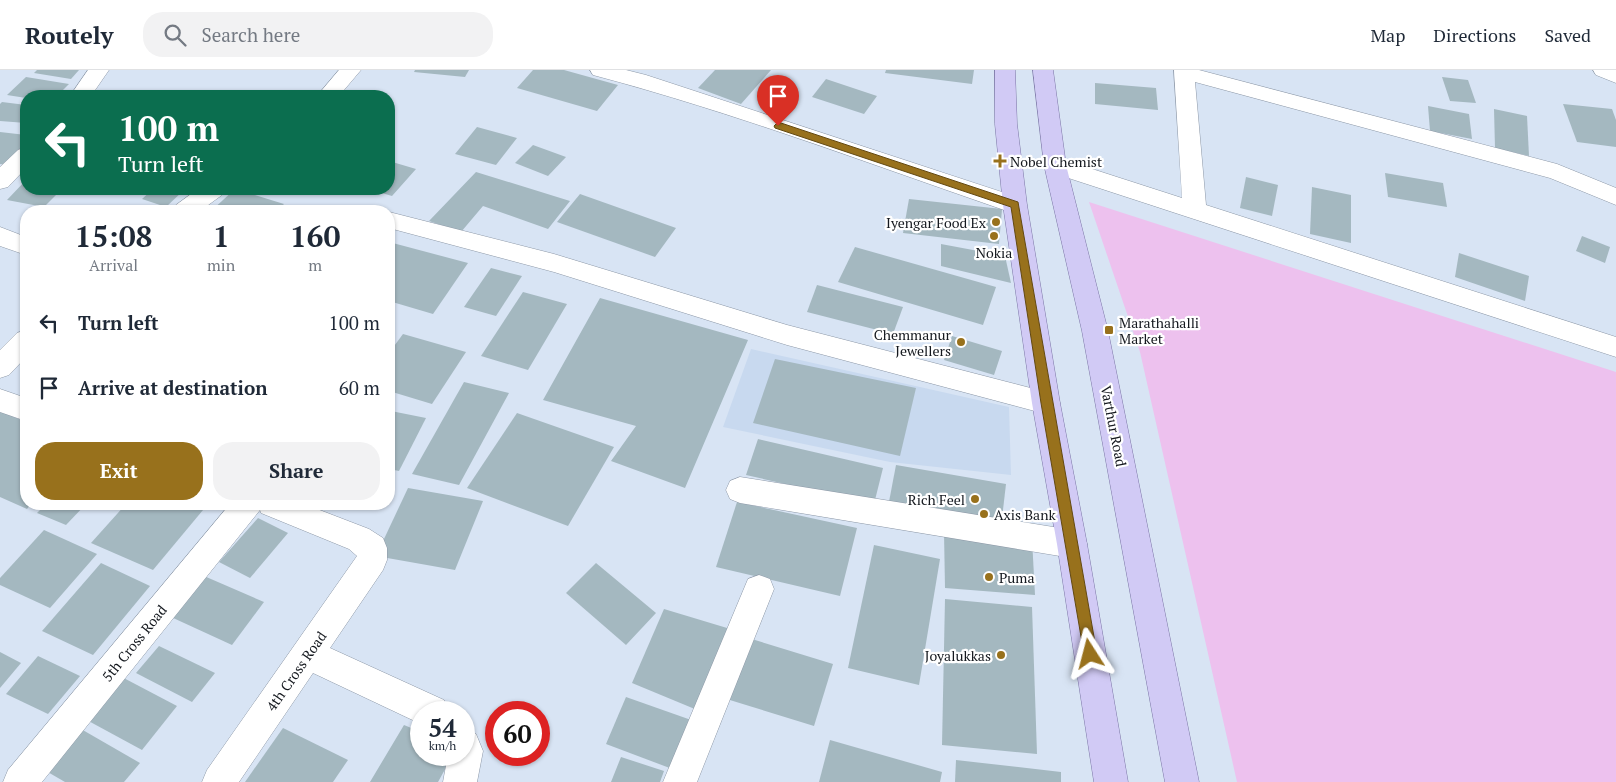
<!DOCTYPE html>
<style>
:root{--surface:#fff;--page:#f2f2f3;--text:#1f2937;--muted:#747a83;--line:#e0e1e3;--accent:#98711c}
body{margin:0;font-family:"PT Serif",serif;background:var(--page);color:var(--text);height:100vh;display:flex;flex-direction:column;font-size:19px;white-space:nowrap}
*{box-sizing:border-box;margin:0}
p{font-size:16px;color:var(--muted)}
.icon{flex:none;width:28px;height:28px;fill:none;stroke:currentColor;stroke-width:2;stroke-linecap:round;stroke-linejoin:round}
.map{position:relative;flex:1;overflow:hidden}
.side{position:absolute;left:20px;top:135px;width:375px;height:305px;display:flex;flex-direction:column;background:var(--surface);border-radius:20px;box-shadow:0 1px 4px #0004}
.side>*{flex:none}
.guide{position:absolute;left:20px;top:20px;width:375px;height:105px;border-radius:20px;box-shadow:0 1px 4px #0004;background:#0b6e4f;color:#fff;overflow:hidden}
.speed{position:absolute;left:410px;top:631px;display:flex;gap:10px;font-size:25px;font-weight:700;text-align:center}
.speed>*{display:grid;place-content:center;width:65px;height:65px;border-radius:50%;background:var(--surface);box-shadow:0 1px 4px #0004;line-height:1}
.speed small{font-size:12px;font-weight:400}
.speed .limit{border:8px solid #d22;background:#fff;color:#111}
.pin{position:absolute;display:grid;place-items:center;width:42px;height:42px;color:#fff;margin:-51px -21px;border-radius:50% 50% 50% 0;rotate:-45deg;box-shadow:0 0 5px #0007}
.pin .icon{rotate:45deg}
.me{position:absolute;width:55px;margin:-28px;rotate:351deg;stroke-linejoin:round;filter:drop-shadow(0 0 4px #0008)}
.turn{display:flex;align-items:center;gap:18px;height:105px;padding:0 15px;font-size:22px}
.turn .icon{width:65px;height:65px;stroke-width:2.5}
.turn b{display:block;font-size:35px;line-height:42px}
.eta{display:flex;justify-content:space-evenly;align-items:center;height:85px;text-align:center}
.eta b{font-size:30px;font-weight:600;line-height:35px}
.button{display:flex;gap:10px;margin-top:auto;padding:10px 15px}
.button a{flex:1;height:58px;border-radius:20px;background:var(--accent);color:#fff;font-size:20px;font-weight:600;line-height:58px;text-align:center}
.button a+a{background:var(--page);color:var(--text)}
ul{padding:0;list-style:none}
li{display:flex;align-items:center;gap:15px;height:65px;padding:0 15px}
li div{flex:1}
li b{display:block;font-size:19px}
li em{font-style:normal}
header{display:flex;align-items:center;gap:30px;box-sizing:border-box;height:70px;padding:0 25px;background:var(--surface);border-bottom:1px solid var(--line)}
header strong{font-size:24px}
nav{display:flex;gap:28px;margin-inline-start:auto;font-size:18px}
.search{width:350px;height:45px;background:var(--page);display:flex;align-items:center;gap:12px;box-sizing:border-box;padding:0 18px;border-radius:20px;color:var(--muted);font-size:19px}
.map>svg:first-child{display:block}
.built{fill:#c8d9ef}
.green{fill:#edc1ee}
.building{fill:#a4b8c0}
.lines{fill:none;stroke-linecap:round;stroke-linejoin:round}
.minor-casing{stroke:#8d98a7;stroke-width:1}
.major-casing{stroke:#7b75a6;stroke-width:1}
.minor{fill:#fff;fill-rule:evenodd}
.major{fill:#d1caf5;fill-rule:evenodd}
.route{fill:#98711c;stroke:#634912}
.poi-dot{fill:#98711c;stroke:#fff;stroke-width:2}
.labels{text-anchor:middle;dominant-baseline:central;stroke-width:4.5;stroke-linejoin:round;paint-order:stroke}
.poi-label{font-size:14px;fill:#14181e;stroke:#fff;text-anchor:start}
.street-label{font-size:14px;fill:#14181e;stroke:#fff}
</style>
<header>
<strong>Routely</strong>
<div class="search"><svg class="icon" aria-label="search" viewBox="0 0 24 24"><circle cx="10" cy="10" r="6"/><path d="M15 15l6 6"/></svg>Search here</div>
<nav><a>Map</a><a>Directions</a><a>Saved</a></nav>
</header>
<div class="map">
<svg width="1616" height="712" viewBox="0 0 1616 712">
<rect width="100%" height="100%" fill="#d8e4f4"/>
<polygon class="built" points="751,279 1009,337 1011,405 890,392 723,357"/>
<polygon class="green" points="1089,132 1616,302 1616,712 1237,712 1140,282"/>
<g class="building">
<polygon points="37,0 79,0 71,9 34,3"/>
<polygon points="415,0 469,0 465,7 414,2"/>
<polygon points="533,0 564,0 618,15 597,41 517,18"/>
<polygon points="715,0 771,0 741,34 698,18"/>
<polygon points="886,0 974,0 972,14 885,3"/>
<polygon points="26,7 69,14 57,26 26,28 7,25"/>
<polygon points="1442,7 1468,10 1476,33 1450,31"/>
<polygon points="826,9 877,26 864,44 812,27"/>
<polygon points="1095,13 1156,18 1158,40 1095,34"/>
<polygon points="2,32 26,35 26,53 0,51 0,34"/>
<polygon points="1563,34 1612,39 1616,50 1616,77 1577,72"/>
<polygon points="1428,36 1469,44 1472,69 1430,61"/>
<polygon points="1494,39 1527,46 1529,86 1495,78"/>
<polygon points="477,57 517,68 496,95 455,84"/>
<polygon points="0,62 26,65 26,82 14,96 0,94"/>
<polygon points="533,75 566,87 548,106 515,93"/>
<polygon points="389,91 416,99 392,126 368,119 389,119"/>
<polygon points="476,102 570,131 548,159 483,136 461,162 429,151"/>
<polygon points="1385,103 1443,113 1447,137 1388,127"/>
<polygon points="1246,107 1278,115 1272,146 1240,138"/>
<polygon points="26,110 26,119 62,119 44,137 7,130"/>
<polygon points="1312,117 1351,125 1351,173 1310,164"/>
<polygon points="153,119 185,119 166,137 142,129"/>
<polygon points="235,119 284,134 277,141 211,141"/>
<polygon points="580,124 676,158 655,187 557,152"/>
<polygon points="909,129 1002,139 999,174 903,163"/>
<polygon points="1582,166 1610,177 1605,193 1576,181"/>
<polygon points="389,172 468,193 433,244 389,231"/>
<polygon points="941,174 1005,186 1011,213 941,196"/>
<polygon points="855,177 996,217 983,255 838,212"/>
<polygon points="1459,183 1529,206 1525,231 1455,207"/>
<polygon points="491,198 522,206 496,246 464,237"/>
<polygon points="817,215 903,237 893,264 807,242"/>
<polygon points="523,222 567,234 528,300 481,286"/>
<polygon points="600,228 748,270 685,418 611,391 636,356 543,330"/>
<polygon points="403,264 466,282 432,334 389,321 389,283"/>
<polygon points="952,266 1002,281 994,305 944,290"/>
<polygon points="775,289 916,318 900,386 753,353"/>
<polygon points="464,312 509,323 459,415 412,404"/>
<polygon points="0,341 26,352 26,434 31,434 27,439 0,427"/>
<polygon points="391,341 426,348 399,401 389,399 389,344"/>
<polygon points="517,343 614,377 568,456 467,418"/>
<polygon points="758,369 883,398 874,434 746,405"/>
<polygon points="896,395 1006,414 1001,457 888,437"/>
<polygon points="408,418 483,431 455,500 376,486"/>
<polygon points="737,432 857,458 840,526 716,497"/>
<polygon points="46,434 86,434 66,455 37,443"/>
<polygon points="126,434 208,434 153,500 91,473"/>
<polygon points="258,448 288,463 250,508 219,492"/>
<polygon points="44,460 97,484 50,538 0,515 0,508"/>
<polygon points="944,462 1032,469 1035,525 945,518"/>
<polygon points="874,475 940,489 919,615 848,598"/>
<polygon points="101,493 150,516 93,585 42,561"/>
<polygon points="596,493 656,543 626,575 566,523"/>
<polygon points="204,506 264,532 232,575 171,547"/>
<polygon points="945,529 1032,537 1037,684 942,675"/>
<polygon points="664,539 737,561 702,642 632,613"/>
<polygon points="742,566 833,594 814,656 720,627"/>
<polygon points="159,576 215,603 192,632 136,603"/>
<polygon points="0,582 21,593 0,618"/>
<polygon points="38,586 80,606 48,644 6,624"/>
<polygon points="118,605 177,636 142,680 83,648"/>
<polygon points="626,627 694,651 675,700 606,674"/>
<polygon points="404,655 421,662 421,685 453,685 438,712 370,712"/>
<polygon points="283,658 348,690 333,712 245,712"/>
<polygon points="81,659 140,693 124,712 65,712 46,701"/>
<polygon points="830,670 942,702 940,712 819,712"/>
<polygon points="621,687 664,701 660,712 611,712"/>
<polygon points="956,690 1061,702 1061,712 955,712"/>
</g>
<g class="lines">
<defs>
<g id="minor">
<polygon points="88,0 109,0 91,26 70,26"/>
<polygon points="339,0 361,0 339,26 317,26"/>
<path d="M590 0H626L646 5 1023 129 1027 135 1023 141 1015 143 1007 141C870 94 733 42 593 5Z"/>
<polygon points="1174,0 1199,0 1557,94 1616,118 1616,135 1550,108 1195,12 1206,135 1616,267 1616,287 1047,101 1044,95 1047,89 1055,87 1182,128"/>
<polygon points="1593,0 1616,0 1616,13 1596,5"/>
<polygon points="26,77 26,98 8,117 0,119 0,97 18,80"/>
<polygon points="198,119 225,119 222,125 200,141 172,141 176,135"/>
<polygon points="389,142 554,184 787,255 1046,322 1056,325 1060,333 1056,341 1046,344 787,275 554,202 389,158"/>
<polygon points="0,157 26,167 26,185 0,176"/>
<polygon points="26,260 26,287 9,305 0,308 0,280 17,263"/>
<polygon points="0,319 26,328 26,351 0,342"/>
<polygon points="740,407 1072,460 1083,464 1087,474 1083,484 1072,488 740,433 730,429 726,420 730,411"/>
<polygon points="230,434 304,434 369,459 383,468 387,478 387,490 383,500 330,578 444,630 448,642 421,642 421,654 313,603 239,712 202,712 207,700 357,486 349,479 261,443 260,440 42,712 3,712 8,700"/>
<polygon points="759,505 770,509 774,519 697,712 663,712 748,509"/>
<polygon points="464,659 476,664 483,681 477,712 443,712 448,685 464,685"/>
</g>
<g id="major">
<polygon points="995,0 1015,0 1017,54 1027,135 1060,333 1087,474 1128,712 1094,712 1057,474 1032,333 1003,135 995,54"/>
<polygon points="1033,0 1053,0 1066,95 1108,261 1199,712 1165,712 1082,261 1044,95"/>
</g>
</defs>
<use href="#minor" class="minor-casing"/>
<use href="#major" class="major-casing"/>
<use href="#minor" class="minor"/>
<use href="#major" class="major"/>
</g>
<polygon class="route" points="778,52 1018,132 1097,584 1095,588 1090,590 1085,588 1084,584 1041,333 1011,137 775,58 774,56"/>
<g class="poi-dot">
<path d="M997.5 83.5h5v5h5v5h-5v5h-5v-5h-5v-5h5z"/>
<circle cx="996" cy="152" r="5"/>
<circle cx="994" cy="166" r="5"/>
<rect x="1104" y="255" width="10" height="10" rx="2.5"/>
<circle cx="961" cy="272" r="5"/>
<circle cx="975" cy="429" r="5"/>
<circle cx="984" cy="444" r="5"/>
<circle cx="989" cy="507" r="5"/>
<circle cx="1001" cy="585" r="5"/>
</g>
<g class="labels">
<g class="poi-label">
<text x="1010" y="91">Nobel Chemist</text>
<text x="986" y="152" text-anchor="end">Iyengar Food Ex</text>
<text x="994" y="182" text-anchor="middle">Nokia</text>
<text x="1119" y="252">Marathahalli<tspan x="1119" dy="16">Market</tspan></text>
<text x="951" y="264" text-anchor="end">Chemmanur<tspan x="951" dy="16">Jewellers</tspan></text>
<text x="965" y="429" text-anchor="end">Rich Feel</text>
<text x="994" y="444">Axis Bank</text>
<text x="999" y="507">Puma</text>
<text x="991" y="585" text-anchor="end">Joyalukkas</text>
</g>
<g class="street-label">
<text transform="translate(1114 356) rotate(79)">Varthur Road</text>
<text transform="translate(134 573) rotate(-51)">5th Cross Road</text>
<text transform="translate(296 601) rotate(-55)">4th Cross Road</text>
</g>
</g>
</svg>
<div class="speed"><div>54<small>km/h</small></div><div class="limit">60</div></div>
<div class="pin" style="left:778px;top:56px;background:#d93025"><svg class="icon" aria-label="arrive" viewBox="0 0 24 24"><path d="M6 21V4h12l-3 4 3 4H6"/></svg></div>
<svg class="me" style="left:1090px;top:584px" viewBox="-20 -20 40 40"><path d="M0-17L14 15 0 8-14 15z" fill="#98711c" stroke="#fff" stroke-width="4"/></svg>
<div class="guide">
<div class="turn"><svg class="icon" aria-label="left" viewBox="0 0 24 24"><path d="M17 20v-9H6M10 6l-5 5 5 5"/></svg><div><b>100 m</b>Turn left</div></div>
</div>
<section class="side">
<div class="eta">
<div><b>15:08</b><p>Arrival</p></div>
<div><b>1</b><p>min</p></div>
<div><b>160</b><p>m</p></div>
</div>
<ul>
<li><svg class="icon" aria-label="left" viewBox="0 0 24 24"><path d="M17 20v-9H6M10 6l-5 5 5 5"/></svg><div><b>Turn left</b></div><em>100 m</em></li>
<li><svg class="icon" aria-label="arrive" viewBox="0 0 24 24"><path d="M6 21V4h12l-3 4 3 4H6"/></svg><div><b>Arrive at destination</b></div><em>60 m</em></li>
</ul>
<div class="button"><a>Exit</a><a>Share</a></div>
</section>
</div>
